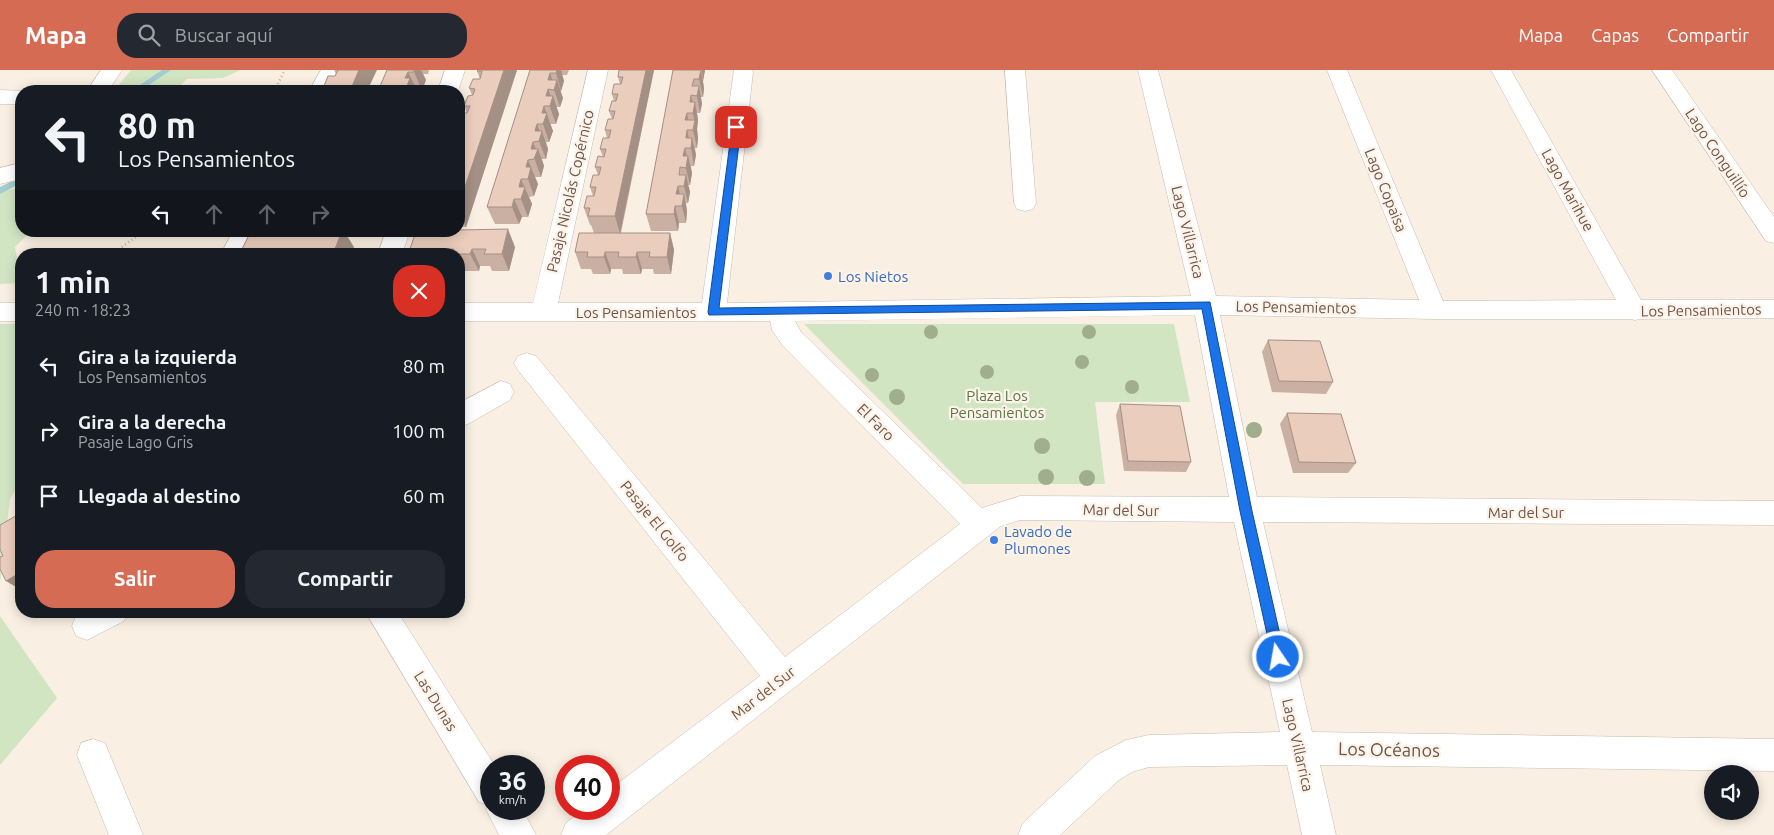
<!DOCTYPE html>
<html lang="es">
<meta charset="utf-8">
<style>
:root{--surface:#171b24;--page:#242831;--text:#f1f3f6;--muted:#9ea1a6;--accent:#d66b54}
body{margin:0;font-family:Ubuntu,sans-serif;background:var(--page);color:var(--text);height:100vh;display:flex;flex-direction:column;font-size:19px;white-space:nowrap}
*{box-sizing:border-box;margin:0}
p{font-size:16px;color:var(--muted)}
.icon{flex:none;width:28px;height:28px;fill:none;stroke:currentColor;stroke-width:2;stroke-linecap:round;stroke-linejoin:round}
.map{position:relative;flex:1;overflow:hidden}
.sheet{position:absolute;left:15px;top:178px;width:450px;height:370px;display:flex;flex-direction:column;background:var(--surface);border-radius:20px;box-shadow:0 2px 12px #0003}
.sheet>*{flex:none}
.top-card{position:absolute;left:15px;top:15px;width:450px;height:152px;border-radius:20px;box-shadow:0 2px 12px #0003;background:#171b24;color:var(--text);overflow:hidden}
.controls{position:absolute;left:1704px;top:695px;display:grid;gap:10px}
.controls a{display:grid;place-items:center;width:55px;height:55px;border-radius:50%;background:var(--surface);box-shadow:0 2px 12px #0003;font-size:25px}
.speed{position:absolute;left:480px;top:685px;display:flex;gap:10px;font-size:25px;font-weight:700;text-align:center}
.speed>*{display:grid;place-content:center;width:65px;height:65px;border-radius:50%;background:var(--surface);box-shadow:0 2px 12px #0003;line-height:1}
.speed small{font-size:12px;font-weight:400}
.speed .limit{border:8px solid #d22;background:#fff;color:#111}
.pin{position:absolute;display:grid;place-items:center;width:42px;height:42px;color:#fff;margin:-21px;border-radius:10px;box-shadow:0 2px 8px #0006}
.me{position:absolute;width:55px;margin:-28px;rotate:348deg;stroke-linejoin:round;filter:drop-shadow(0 0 4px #0008)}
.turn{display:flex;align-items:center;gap:18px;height:105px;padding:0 20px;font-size:22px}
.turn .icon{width:65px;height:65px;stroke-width:2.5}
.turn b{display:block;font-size:35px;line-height:42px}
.lanes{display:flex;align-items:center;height:48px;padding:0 20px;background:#0003;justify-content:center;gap:25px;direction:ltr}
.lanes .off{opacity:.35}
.round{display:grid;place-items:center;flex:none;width:52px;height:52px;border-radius:20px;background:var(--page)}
.overview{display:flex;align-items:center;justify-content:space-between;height:85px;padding:0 20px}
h1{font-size:30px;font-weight:600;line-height:38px}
.cta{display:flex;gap:10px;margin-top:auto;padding:10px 20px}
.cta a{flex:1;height:58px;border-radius:20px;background:var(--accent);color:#fff;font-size:20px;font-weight:600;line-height:58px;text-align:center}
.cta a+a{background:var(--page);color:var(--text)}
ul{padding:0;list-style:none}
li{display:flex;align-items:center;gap:15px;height:65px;padding:0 20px}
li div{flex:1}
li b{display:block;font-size:19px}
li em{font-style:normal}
header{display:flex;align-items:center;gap:30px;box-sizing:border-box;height:70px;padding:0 25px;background:var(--accent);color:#fff}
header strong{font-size:24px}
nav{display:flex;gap:28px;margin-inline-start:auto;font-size:18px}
.search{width:350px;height:45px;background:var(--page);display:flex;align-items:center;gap:12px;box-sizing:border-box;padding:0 18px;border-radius:20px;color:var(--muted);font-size:19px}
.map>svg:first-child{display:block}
.green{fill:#d2e5c3}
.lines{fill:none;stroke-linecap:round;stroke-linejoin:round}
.stream{fill:#a1ccd1;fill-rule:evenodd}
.minor-casing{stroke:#cbb9ad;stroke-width:1}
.path{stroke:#d0b1a1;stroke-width:2.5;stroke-dasharray:1 3;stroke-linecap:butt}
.minor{fill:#fff;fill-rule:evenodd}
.tree{fill:#a0ae8d}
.wall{fill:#cab0a3}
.shaded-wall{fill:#a49084}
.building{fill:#ebcdbd;stroke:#a49084}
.route{fill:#1a73e8;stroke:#114b97}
.shop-dot{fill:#3f7fe0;stroke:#fdf3e8;stroke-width:2}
.labels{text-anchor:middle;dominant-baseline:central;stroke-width:4.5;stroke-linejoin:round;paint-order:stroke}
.street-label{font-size:15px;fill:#6e564c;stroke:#fdf3e8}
.shop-label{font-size:15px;fill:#366cbe;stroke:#fdf3e8;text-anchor:start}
.park-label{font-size:15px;fill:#587848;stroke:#fdf3e8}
.near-street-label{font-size:18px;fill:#6e564c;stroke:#fdf3e8}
</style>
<header>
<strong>Mapa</strong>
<div class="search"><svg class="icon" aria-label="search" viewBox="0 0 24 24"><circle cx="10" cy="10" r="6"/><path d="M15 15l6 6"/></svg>Buscar aquí</div>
<nav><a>Mapa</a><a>Capas</a><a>Compartir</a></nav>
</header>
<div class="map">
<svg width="1774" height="765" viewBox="0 0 1774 765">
<rect width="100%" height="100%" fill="#f9efe2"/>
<g class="green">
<polygon points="131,0 241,0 223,8 187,9 174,21 114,21"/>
<polygon points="21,118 21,161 31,161 15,177 21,213 0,214 0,121"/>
<polygon points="0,254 21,254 21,410 10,429 0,513"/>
<polygon points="804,254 1174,254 1190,332 1095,332 1105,414 963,414"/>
<polygon points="0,546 57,628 0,695"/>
</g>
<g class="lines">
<g class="stream">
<polygon points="162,0 171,0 140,21 131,21"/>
<polygon points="21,107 21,113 0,124 0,117"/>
</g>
<defs>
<g id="minor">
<polygon points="101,0 122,0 108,21 87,21"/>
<polygon points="321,0 341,0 329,21 309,21"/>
<polygon points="445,0 465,0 458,21 438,21"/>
<path d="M588 0H608L558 233H702L734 0H752L753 2 727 233 1191 226 1138 0H1158L1216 226 1419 230 1327 0H1347L1443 231 1616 230 1491 0H1511L1641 230H1774V248L1640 249 1635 250 1630 249H1435L1220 245 1257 427 1774 431V455L1263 452 1312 662 1774 669V701L1320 695 1336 765H1302L1287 695 1149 697 1132 702 1119 710 1060 765H1018L1023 753 1095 686 1126 670 1149 665 1280 662 1234 452 1020 450 1001 456 606 765H561L566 753 584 739H609V720L760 606 518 300 514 293 518 286 527 283 536 286 785 587 960 454 783 276 772 260 770 251H459V233H533ZM1195 245 1229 427 1020 426 982 438 801 262 795 251Z"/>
<polygon points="1005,0 1025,0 1036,133 1033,139 1025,141 1017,139 1014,133"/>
<polygon points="1652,0 1672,0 1774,147 1774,173 1766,171"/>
<polygon points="0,20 25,21 21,21 21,34 0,34"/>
<polygon points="21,93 21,109 0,114 0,98"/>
<polygon points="233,161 257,161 245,184 221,184"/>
<polygon points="386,161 410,161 402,184 378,184"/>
<rect x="0" y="233" width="21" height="18"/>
<polygon points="501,311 510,314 514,322 510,330 468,354 459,357 459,333"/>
<polygon points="84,541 128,541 124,551 87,570 76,566 72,556 76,546"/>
<polygon points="365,541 397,541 495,696 491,696 491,739 522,739 536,765 499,765 486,739 488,735 479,732"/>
<polygon points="93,669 105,673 143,765 109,765 77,685 81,673"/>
</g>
</defs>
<use href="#minor" class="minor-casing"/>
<g class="path">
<polyline points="274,21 285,0"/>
<polyline points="112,184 144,161"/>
</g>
<use href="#minor" class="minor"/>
</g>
<g class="tree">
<circle cx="931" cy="262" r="7"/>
<circle cx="1089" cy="262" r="7"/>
<circle cx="1082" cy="292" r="7"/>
<circle cx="987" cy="302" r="7"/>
<circle cx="872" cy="305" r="7"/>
<circle cx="1132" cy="317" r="7"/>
<circle cx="897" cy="327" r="8"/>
<circle cx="1254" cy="360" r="8"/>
<circle cx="1042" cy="376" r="8"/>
<circle cx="1046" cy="407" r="8"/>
<circle cx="1087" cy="408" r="8"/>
</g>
<g class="wall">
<polygon points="334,0 377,0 326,21 324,16 335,6 336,4"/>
<polygon points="387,0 429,0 428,4 423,4 426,10 422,20 417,20 416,21 378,21"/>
<polygon points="517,0 466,157 459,157 459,62 461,62 461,60 459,55 459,52 467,43 464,36 472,25 469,18 480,9 477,1"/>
<polygon points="530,0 569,0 567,5 562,5 564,11 561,21 560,21 563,28 560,37 556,37 559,44 556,54 550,54 553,61 549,72 546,72 548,79 546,89 542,89 544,96 541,107 535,107 538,114 534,126 529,127 532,134 528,147 522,147 519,154 495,154 487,137"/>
<polygon points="654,0 621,163 670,163 674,180 671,204 654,204 653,199 642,199 641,204 623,204 622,199 611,199 610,204 593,204 591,199 581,199 575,182 594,163 591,155 590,155 584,138 593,126 590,117 598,105 595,97 603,87 600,79 607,68 605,60 612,49 609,41 614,31 612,24 620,14 618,7"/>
<polygon points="673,0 705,0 703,11 704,18 703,27 701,27 702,34 700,43 697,43 698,50 697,59 698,68 697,78 695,78 696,85 694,96 691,96 692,103 690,115 688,115 690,122 688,133 686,133 687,141 686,153 679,153 678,161 651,161 646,144"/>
<polygon points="354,177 351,184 246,184 242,179"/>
<polygon points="515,177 509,201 492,201 490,196 480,196 479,201 462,201 459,196 459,184 413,184 410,179"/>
<polygon points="1268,270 1333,312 1326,324 1272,322 1262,282"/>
<polygon points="1120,334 1191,392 1186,402 1124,401 1116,345"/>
<polygon points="1287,343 1356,393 1348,403 1293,403 1280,354"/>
</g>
<g class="shaded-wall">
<polygon points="359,0 377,0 367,21 350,21"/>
<polygon points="414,0 421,0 426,10 422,20 414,2"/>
<polygon points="504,0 517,0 466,157 459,143 459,135"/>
<polygon points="556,0 561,0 564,11 561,21 556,3"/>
<polygon points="646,0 654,0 620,164 615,146"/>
<polygon points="701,0 704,18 703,27 699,9"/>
<polygon points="702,0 705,0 703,11"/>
<polygon points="408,2 417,20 416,21 407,21 406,19 405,8"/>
<polygon points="550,3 555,18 557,10 563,28 560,37 554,20 548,10"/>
<polygon points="699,16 702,34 700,43 697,26"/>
<polygon points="548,19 552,29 553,26 559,44 556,54 546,26"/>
<polygon points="691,25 694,38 695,32 698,50 697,59 698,68 697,78 693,60 695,52 690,32"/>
<polygon points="544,36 553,61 549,72 543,54 542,43"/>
<polygon points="687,43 690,60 687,60 691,77 692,68 696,85 694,96 691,78 686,68 685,50"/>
<polygon points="537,54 541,64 542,61 548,79 546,89 535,61"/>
<polygon points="533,72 537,82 538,79 544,96 541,107 531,79"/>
<polygon points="685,78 688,91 688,86 692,103 690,115 683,86"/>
<polygon points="528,90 538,114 534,126 528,109 526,97"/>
<polygon points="686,105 690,122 688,133 684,116"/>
<polygon points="521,109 532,134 528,147 521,129 519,117"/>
<polygon points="678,116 682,133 684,124 687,141 686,153 682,136 676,124"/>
<polygon points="514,129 522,147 519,154 512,137"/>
<polygon points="675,136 679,153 678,161 674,144"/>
<polygon points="508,159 515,177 509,201 502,184"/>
<polygon points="342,161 344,161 354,177 351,184 333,184"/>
<polygon points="670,163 674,180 671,204 667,187"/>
<polygon points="273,179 276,184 271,183"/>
<polygon points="304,179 308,184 302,184"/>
<polygon points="441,179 443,184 439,183"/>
<polygon points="472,179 480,196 479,201 470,184"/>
<polygon points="605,182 611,199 610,204 604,187"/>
<polygon points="637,182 642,199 641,204 636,187"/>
<polygon points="21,502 21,520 6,511"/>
</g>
<g class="building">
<polygon points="338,0 359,0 350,21 327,21 329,16 324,16 328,6 335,6"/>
<polygon points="387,0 414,0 414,2 408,2 405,8 410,8 406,19 400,19 399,21 378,21"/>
<polygon points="478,0 504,0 459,135 459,62 461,62 464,54 459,54 459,52 462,43 467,43 470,36 464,36 468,26 473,25 475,19 469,18 473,9 480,9 482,1 477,1"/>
<polygon points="530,0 557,0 556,3 550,3 548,10 557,10 554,20 548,19 546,26 553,26 550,36 544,36 542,43 547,43 543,54 537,54 535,61 542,61 539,71 533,72 531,79 538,79 534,89 528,90 526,97 531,97 528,109 521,109 519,117 525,117 521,129 514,129 512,137 487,137"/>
<polygon points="619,0 646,0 615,146 588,146 590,138 584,138 587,126 594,126 596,117 590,117 593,105 599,105 601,97 595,97 598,86 604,87 606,79 600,79 603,68 609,68 611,60 605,60 608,49 613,49 615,41 609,41 612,31 616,31 618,24 612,24 614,14 621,14 623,7 618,7"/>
<polygon points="673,0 701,0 699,9 694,9 692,16 699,16 697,26 691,25 690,32 695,32 693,43 687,43 685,50 695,50 693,60 687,60 686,68 692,68 691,78 685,78 683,86 688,86 686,98 680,97 679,105 686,105 684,116 678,116 676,124 684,124 682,136 675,136 674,144 646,144"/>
<polygon points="508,159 502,184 484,184 486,179 472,179 470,184 453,184 454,179 441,179 439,183 422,184 424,179 410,179 416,161 459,161 459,160"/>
<polygon points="251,161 342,161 333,184 316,184 318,179 304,179 302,184 285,184 287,179 273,179 271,183 253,184 256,179 242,179"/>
<polygon points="579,163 670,163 667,187 649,187 650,182 637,182 636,187 618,187 619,182 605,182 604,187 587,187 588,182 575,182"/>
<polygon points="1268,270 1320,271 1333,312 1279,311"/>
<polygon points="1120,334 1180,336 1191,392 1128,391"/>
<polygon points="1287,343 1341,344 1356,393 1299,392"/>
<polygon points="21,443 21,502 6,511 0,499 0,487 3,486 0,479 0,455"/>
</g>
<polygon class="route" points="736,54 741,57 719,238 1210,232 1252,441 1285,587 1283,591 1278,593 1274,591 1272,587 1240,441 1202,239 709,245 708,242 732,57"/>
<g class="shop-dot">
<circle cx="828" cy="206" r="5"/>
<circle cx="994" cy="470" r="5"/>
</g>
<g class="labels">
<g class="street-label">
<text transform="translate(1718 83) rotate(56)">Lago Conguillío</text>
<text transform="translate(1386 120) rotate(68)">Lago Copaisa</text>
<text transform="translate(1568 120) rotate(61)">Lago Marihue</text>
<text transform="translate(570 121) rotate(-77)">Pasaje Nicolás Copérnico</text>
<text transform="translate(1188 162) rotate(76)">Lago Villarrica</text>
<text transform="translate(1296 237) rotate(1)">Los Pensamientos</text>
<text transform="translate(1701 240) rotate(-1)">Los Pensamientos</text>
<text x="636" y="242">Los Pensamientos</text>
<text transform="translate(876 352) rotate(45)">El Faro</text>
<text transform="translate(1121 440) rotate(1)">Mar del Sur</text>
<text x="1526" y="442">Mar del Sur</text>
<text transform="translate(655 451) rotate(51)">Pasaje El Golfo</text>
<text transform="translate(763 623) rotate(-38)">Mar del Sur</text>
<text transform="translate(436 631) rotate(58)">Las Dunas</text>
<text transform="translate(1298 675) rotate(77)">Lago Villarrica</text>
</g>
<g class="shop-label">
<text x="838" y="206">Los Nietos</text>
<text x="1004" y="461">Lavado de<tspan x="1004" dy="17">Plumones</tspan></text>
</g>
<g class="park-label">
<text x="997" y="325">Plaza Los<tspan x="997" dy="17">Pensamientos</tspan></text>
</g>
<g class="near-street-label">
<text transform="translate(1389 679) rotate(1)">Los Océanos</text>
</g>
</g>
</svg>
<div class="controls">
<a><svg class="icon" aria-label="sound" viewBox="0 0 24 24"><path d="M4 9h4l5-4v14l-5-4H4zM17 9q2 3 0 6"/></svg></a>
</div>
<div class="speed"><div>36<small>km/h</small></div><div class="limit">40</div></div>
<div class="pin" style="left:736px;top:57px;background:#d93025"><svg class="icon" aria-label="arrive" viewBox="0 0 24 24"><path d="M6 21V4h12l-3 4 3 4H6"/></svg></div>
<svg class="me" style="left:1278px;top:587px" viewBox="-20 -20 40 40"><circle r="17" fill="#1a73e8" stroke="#fff" stroke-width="3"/><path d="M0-11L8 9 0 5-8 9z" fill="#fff"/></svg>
<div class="top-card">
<div class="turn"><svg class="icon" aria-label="left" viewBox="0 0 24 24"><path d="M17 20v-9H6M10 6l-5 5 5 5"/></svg><div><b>80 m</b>Los Pensamientos</div></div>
<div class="lanes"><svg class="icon" aria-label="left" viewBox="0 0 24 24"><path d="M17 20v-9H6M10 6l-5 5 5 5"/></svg><svg class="icon off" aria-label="ahead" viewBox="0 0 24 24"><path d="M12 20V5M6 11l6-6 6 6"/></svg><svg class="icon off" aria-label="ahead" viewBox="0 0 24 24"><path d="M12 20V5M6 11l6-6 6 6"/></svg><svg class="icon off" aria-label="right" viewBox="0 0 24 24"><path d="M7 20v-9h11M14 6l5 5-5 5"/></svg></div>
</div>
<section class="sheet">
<div class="overview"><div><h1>1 min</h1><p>240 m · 18:23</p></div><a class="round" style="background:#d93025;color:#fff"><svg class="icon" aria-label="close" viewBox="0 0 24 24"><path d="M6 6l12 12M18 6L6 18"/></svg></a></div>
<ul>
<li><svg class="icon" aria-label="left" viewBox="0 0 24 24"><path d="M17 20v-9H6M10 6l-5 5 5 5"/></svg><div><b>Gira a la izquierda</b><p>Los Pensamientos</p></div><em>80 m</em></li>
<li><svg class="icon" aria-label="right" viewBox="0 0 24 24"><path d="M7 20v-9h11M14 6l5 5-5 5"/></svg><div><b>Gira a la derecha</b><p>Pasaje Lago Gris</p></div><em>100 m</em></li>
<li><svg class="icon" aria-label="arrive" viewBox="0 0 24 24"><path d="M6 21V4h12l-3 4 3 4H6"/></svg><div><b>Llegada al destino</b></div><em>60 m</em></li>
</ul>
<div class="cta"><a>Salir</a><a>Compartir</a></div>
</section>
</div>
